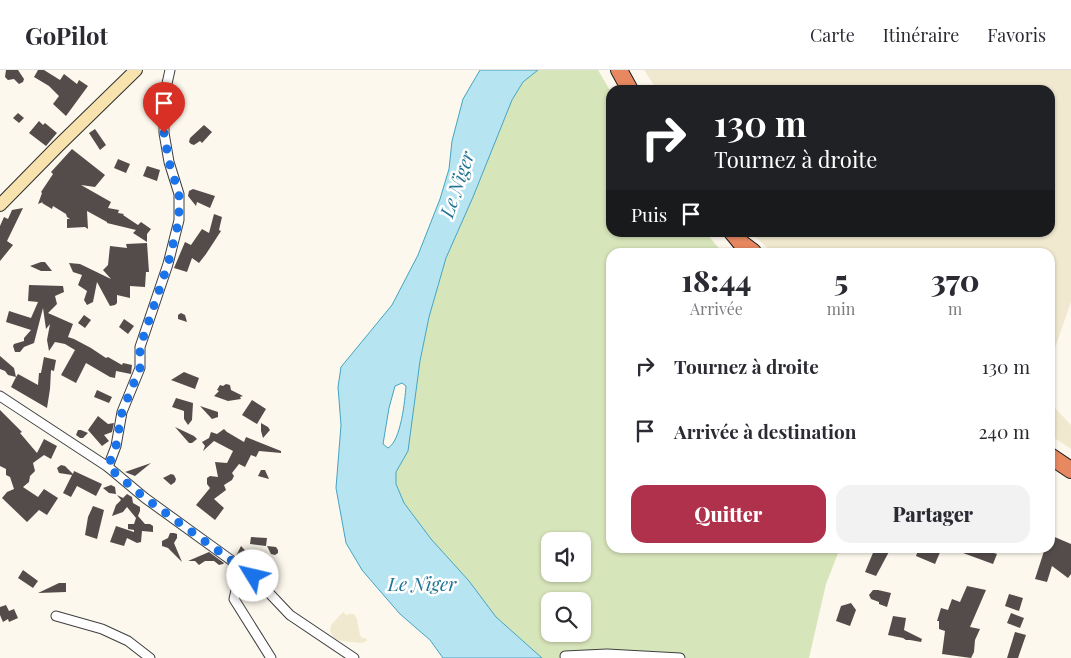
<!DOCTYPE html>
<html lang="fr">
<meta charset="utf-8">
<style>
:root{--surface:#fff;--page:#f2f2f3;--text:#2b2b33;--muted:#7c7c81;--line:#e1e1e2;--accent:#b0314c}
body{margin:0;font-family:"Playfair Display",serif;background:var(--page);color:var(--text);height:100vh;display:flex;flex-direction:column;font-size:19px;white-space:nowrap}
*{box-sizing:border-box;margin:0}
p{font-size:16px;color:var(--muted)}
.icon{flex:none;width:28px;height:28px;fill:none;stroke:currentColor;stroke-width:2;stroke-linecap:round;stroke-linejoin:round}
.map{position:relative;flex:1;overflow:hidden}
.panel{position:absolute;left:606px;top:178px;width:449px;height:305px;display:flex;flex-direction:column;background:var(--surface);border-radius:15px;box-shadow:0 1px 4px #0004}
.panel>*{flex:none}
.hud{position:absolute;left:606px;top:15px;width:449px;height:152px;border-radius:15px;box-shadow:0 1px 4px #0004;background:#202124;color:#fff;overflow:hidden}
.buttons{position:absolute;left:541px;top:462px;display:grid;gap:10px}
.buttons a{display:grid;place-items:center;width:50px;height:50px;border-radius:10px;background:var(--surface);box-shadow:0 1px 4px #0004;font-size:25px}
.pin{position:absolute;display:grid;place-items:center;width:42px;height:42px;color:#fff;margin:-51px -21px;border-radius:50% 50% 50% 0;rotate:-45deg;box-shadow:0 0 5px #0007}
.pin .icon{rotate:45deg}
.me{position:absolute;width:55px;margin:-28px;rotate:306deg;stroke-linejoin:round;filter:drop-shadow(0 0 4px #0008)}
.turn{display:flex;align-items:center;gap:18px;height:105px;padding:0 25px;font-size:22px}
.turn .icon{width:65px;height:65px;stroke-width:2.5}
.turn b{display:block;font-size:35px;line-height:42px}
.then{display:flex;align-items:center;height:48px;padding:0 25px;background:#0003;gap:10px;font-size:19px}
.eta{display:flex;justify-content:space-evenly;align-items:center;height:85px;text-align:center}
.eta b{font-size:30px;font-weight:800;line-height:35px}
.primary-button{display:flex;gap:10px;margin-top:auto;padding:10px 25px}
.primary-button a{flex:1;height:58px;border-radius:15px;background:var(--accent);color:#fff;font-size:20px;font-weight:800;line-height:58px;text-align:center}
.primary-button a+a{background:var(--page);color:var(--text)}
ul{padding:0;list-style:none}
li{display:flex;align-items:center;gap:15px;height:65px;padding:0 25px}
li div{flex:1}
li b{display:block;font-size:19px}
li em{font-style:normal}
header{display:flex;align-items:center;gap:30px;box-sizing:border-box;height:70px;padding:0 25px;background:var(--surface);border-bottom:1px solid var(--line)}
header strong{font-size:24px}
nav{display:flex;gap:28px;margin-inline-start:auto;font-size:18px}
.map>svg:first-child{display:block}
.farmland{fill:#f1e9cf}
.green{fill:#d7e5ba;fill-rule:evenodd}
.water{fill:#b6e4f0;stroke:#44a4c1;fill-rule:evenodd}
.building{fill:#544c4a}
.lines{fill:none;stroke-linecap:round;stroke-linejoin:round}
.street-casing{stroke:#3f3f3f;stroke-width:11}
.secondary-casing{stroke:#2e2e2e;stroke-width:14}
.highway-casing{stroke:#1d1d1d;stroke-width:18}
.street{stroke:#fff;stroke-width:9}
.secondary{stroke:#f8e3ae;stroke-width:12}
.highway{stroke:#e78861;stroke-width:16}
.route{stroke:#1a73e8;stroke-width:9;stroke-dasharray:0 16.2}
.labels{text-anchor:middle;dominant-baseline:central;stroke-width:5;stroke-linejoin:round;paint-order:stroke}
.water-label{font-size:19px;font-style:italic;fill:#217493;stroke:#fff}
</style>
<header>
<strong>GoPilot</strong>
<nav><a>Carte</a><a>Itinéraire</a><a>Favoris</a></nav>
</header>
<div class="map">
<svg width="1071" height="588" viewBox="0 0 1071 588">
<rect width="100%" height="100%" fill="#fdf8ed"/>
<g class="farmland">
<polygon points="644,0 1071,0 1071,232 1050,292 1050,182 772,182 751,163 1050,162 1050,20 657,20"/>
<polygon points="1050,333 1071,355 1071,379 1050,365"/>
<polygon points="343,542 346,545 349,544 354,544 357,549 360,565 362,568 366,568 367,571 362,573 350,572 338,570 333,567 330,560 331,555"/>
</g>
<path class="green" d="M538 0H598L611 22V162L706 163 722 182H611V478H840L826 514 809 588H542L496 547 469 511 431 469 404 433 396 414V402L408 381 420 291 429 247 446 188 473 127 512 30 523 12ZM550 471H582V504H550ZM550 531H582V564H550Z"/>
<path class="water" d="M480 0H538L523 12 512 30 473 127 446 188 429 247 420 291 408 381 396 402V414L404 433 431 469 469 511 496 547 542 588H443L430 570 400 544 380 521 362 500 346 473 336 418 341 355 338 317 341 297 392 235 418 185 440 129 449 99 452 71 463 29ZM402 313 406 316C405 330 401 371 388 378L383 374 389 338 395 316Z"/>
<g class="building">
<polygon points="6,0 18,0 24,9 23,12 19,14 14,9 8,10 5,7"/>
<polygon points="38,0 44,0 60,10 64,4 77,14 79,10 88,16 66,46 53,34 59,26 49,16 34,7"/>
<polygon points="18,43 24,48 19,53 13,48"/>
<polygon points="39,51 43,55 45,53 57,63 46,76 29,63"/>
<polygon points="204,55 212,62 202,73 200,71 194,75 191,74 189,72 190,68"/>
<polygon points="95,59 106,75 100,80 89,63"/>
<polygon points="72,79 105,105 95,117 81,115 111,132 108,138 119,140 118,143 124,144 123,145 138,155 141,152 151,159 147,164 147,172 133,163 136,160 107,153 107,152 87,141 88,159 85,157 67,158 67,149 70,149 67,147 66,144 53,136 52,139 42,133 43,132 38,134 42,123 41,122 53,104 51,102"/>
<polygon points="118,89 130,94 126,103 114,98"/>
<polygon points="147,96 160,100 157,111 143,106"/>
<polygon points="193,119 215,126 210,138 197,132 196,136 188,126 189,121"/>
<polygon points="23,138 7,171 13,175 0,191 0,156 4,147 8,149 12,140"/>
<polygon points="214,144 222,147 219,160 221,161 206,184 199,193 192,188 187,202 174,198 185,172 191,175 202,159 209,163"/>
<polygon points="147,173 149,202 146,202 145,217 130,216 130,228 117,225 117,233 115,235 110,236 97,212 93,232 87,235 84,230 87,221 78,215 82,205 73,202 69,193 80,194 111,209 103,200 108,195 110,176 127,178 126,174"/>
<polygon points="41,192 45,192 52,201 41,201 30,196"/>
<polygon points="29,215 63,216 64,222 55,226 57,234 48,243 73,254 68,267 74,269 91,278 106,288 108,287 122,295 123,293 132,295 131,304 116,301 115,308 110,307 86,293 76,313 61,305 75,280 65,274 55,272 49,281 47,270 50,254 46,259 43,238 34,273 24,277 20,282 15,282 13,276 14,274 24,271 24,268 31,260 6,252 9,241 31,248 38,232 28,231"/>
<polygon points="181,243 185,245 187,252 178,249 178,245"/>
<polygon points="84,245 91,250 85,258 78,253"/>
<polygon points="124,249 134,256 128,264 119,257"/>
<polygon points="0,286 14,298 16,307 18,304 38,315 39,303 41,303 44,287 56,290 54,301 51,300 50,319 47,338 11,317 16,307 8,305 5,301 0,299"/>
<polygon points="184,302 199,308 195,319 171,310"/>
<polygon points="226,314 230,315 231,320 243,326 240,327 241,329 228,331 214,326 219,321 217,320 220,315 223,316"/>
<polygon points="97,320 112,327 109,333 94,327"/>
<polygon points="176,328 193,333 192,350 188,355 184,349 184,341 172,337"/>
<polygon points="252,330 266,339 257,354 242,345"/>
<polygon points="200,336 218,342 218,347 212,349"/>
<polygon points="0,340 22,362 20,363 37,383 44,369 57,376 51,389 44,385 33,393 35,401 30,406 29,412 23,417 38,427 44,419 58,428 47,445 39,440 27,452 2,428 7,422 14,419 10,407 6,405 6,399 0,396"/>
<polygon points="98,346 108,354 114,353 112,362 104,365 109,371 102,376 88,360"/>
<polygon points="261,353 268,357 270,360 263,368 261,361"/>
<polygon points="175,357 194,366 197,369 192,373 189,373"/>
<polygon points="224,359 227,362 244,372 246,367 281,381 281,383 259,381 256,387 251,385 245,397 239,394 232,403 234,406 232,410 224,415 226,420 214,429 224,438 215,450 196,435 210,418 207,414 207,408 210,406 218,407 215,392 227,393 233,381 214,371 203,381 205,376 202,372 209,368 211,362 217,364"/>
<polygon points="78,360 81,360 88,363 83,368 80,368 76,365"/>
<polygon points="151,393 135,406 125,402"/>
<polygon points="61,395 65,396 73,404 74,401 102,414 96,426 77,416 71,427 63,423 72,405 59,403 57,398"/>
<polygon points="261,400 265,400 269,409 258,406"/>
<polygon points="171,404 174,405 176,409 175,412 171,415 163,408"/>
<polygon points="111,415 115,417 116,424 109,423 103,418"/>
<polygon points="127,424 132,427 133,433 140,437 140,441 138,446 145,454 150,454 153,456 153,462 142,461 141,472 137,473 127,468 124,476 110,472 116,456 134,462 134,460 128,459 128,454 134,454 136,448 127,437 123,442 112,446 116,435 121,430 117,425 123,428"/>
<polygon points="93,436 104,440 97,469 85,465 88,447"/>
<polygon points="170,463 174,463 177,464 177,468 174,473 182,492 168,478 162,476 162,471 168,468"/>
<polygon points="1050,465 1071,474 1071,504 1068,508 1052,496 1047,512 1035,509 1045,478 1050,478"/>
<polygon points="251,467 267,468 266,476 250,474"/>
<polygon points="241,476 254,490 255,493 252,497 236,486"/>
<polygon points="267,476 276,477 278,480 278,483 275,485 271,484"/>
<polygon points="875,478 891,478 876,506 865,502"/>
<polygon points="919,478 935,478 941,480 935,494 916,486"/>
<polygon points="965,478 987,478 986,480 997,484 993,494 963,483"/>
<polygon points="209,482 224,493 223,494 219,495 214,491 205,491 199,495 195,491 188,491"/>
<polygon points="23,500 38,511 33,518 18,508"/>
<polygon points="59,513 66,513 66,522 38,523"/>
<polygon points="967,516 986,520 970,557 980,559 975,570 974,582 971,588 942,584 945,561 939,559 939,551 937,551 941,538 948,540 952,529 960,532"/>
<polygon points="873,520 878,520 891,523 887,537 879,534 879,532 871,529 869,525"/>
<polygon points="1009,524 1023,528 1019,541 1005,536"/>
<polygon points="851,533 856,540 850,556 836,551 841,536"/>
<polygon points="6,535 9,541 14,539 18,548 9,552 8,549 3,552 0,545 0,537"/>
<polygon points="1011,543 1024,548 1020,558 1007,553"/>
<polygon points="893,546 906,548 904,560 922,569 921,572 910,570 906,570 903,568 888,565"/>
<polygon points="1015,562 1026,565 1018,588 1007,588"/>
</g>
<g class="lines">
<defs>
<g id="street">
<polyline points="0,326 108,397 145,428 253,506 237,516 234,529 271,588"/>
<polyline points="108,397 116,376 122,342 140,298 140,277 168,194 179,150 179,124 169,92 164,63 164,27 170,0"/>
<polyline points="253,506 290,545 354,588"/>
<polyline points="56,546 102,559 128,571 150,588"/>
<polyline points="565,586 607,584 680,588"/>
</g>
<polyline id="secondary" points="0,135 58,76 136,0"/>
<g id="highway">
<polyline points="619,0 630,20"/>
<polyline points="732,162 741,173 753,182"/>
<polyline points="1050,386 1071,400"/>
</g>
</defs>
<use href="#street" class="street-casing"/>
<use href="#secondary" class="secondary-casing"/>
<use href="#highway" class="highway-casing"/>
<use href="#street" class="street"/>
<use href="#secondary" class="secondary"/>
<use href="#highway" class="highway"/>
</g>
<g class="lines">
<polyline class="route" points="164,63 169,92 179,124 179,150 168,194 140,277 140,298 122,342 116,376 108,397 145,428 253,506"/>
</g>
<g class="labels">
<g class="water-label">
<text transform="translate(456 114) rotate(-71)">Le Niger</text>
<text x="422" y="513">Le Niger</text>
</g>
</g>
</svg>
<div class="buttons">
<a><svg class="icon" aria-label="sound" viewBox="0 0 24 24"><path d="M4 9h4l5-4v14l-5-4H4zM17 9q2 3 0 6"/></svg></a>
<a><svg class="icon" aria-label="search" viewBox="0 0 24 24"><circle cx="10" cy="10" r="6"/><path d="M15 15l6 6"/></svg></a>
</div>
<div class="pin" style="left:164px;top:63px;background:#d93025"><svg class="icon" aria-label="arrive" viewBox="0 0 24 24"><path d="M6 21V4h12l-3 4 3 4H6"/></svg></div>
<svg class="me" style="left:253px;top:506px" viewBox="-20 -20 40 40"><circle r="19" fill="#fff"/><path d="M0-13L10 11 0 6-10 11z" fill="#1a73e8"/></svg>
<div class="hud">
<div class="turn"><svg class="icon" aria-label="right" viewBox="0 0 24 24"><path d="M7 20v-9h11M14 6l5 5-5 5"/></svg><div><b>130 m</b>Tournez à droite</div></div>
<div class="then">Puis<svg class="icon" aria-label="arrive" viewBox="0 0 24 24"><path d="M6 21V4h12l-3 4 3 4H6"/></svg></div>
</div>
<section class="panel">
<div class="eta">
<div><b>18:44</b><p>Arrivée</p></div>
<div><b>5</b><p>min</p></div>
<div><b>370</b><p>m</p></div>
</div>
<ul>
<li><svg class="icon" aria-label="right" viewBox="0 0 24 24"><path d="M7 20v-9h11M14 6l5 5-5 5"/></svg><div><b>Tournez à droite</b></div><em>130 m</em></li>
<li><svg class="icon" aria-label="arrive" viewBox="0 0 24 24"><path d="M6 21V4h12l-3 4 3 4H6"/></svg><div><b>Arrivée à destination</b></div><em>240 m</em></li>
</ul>
<div class="primary-button"><a>Quitter</a><a>Partager</a></div>
</section>
</div>
